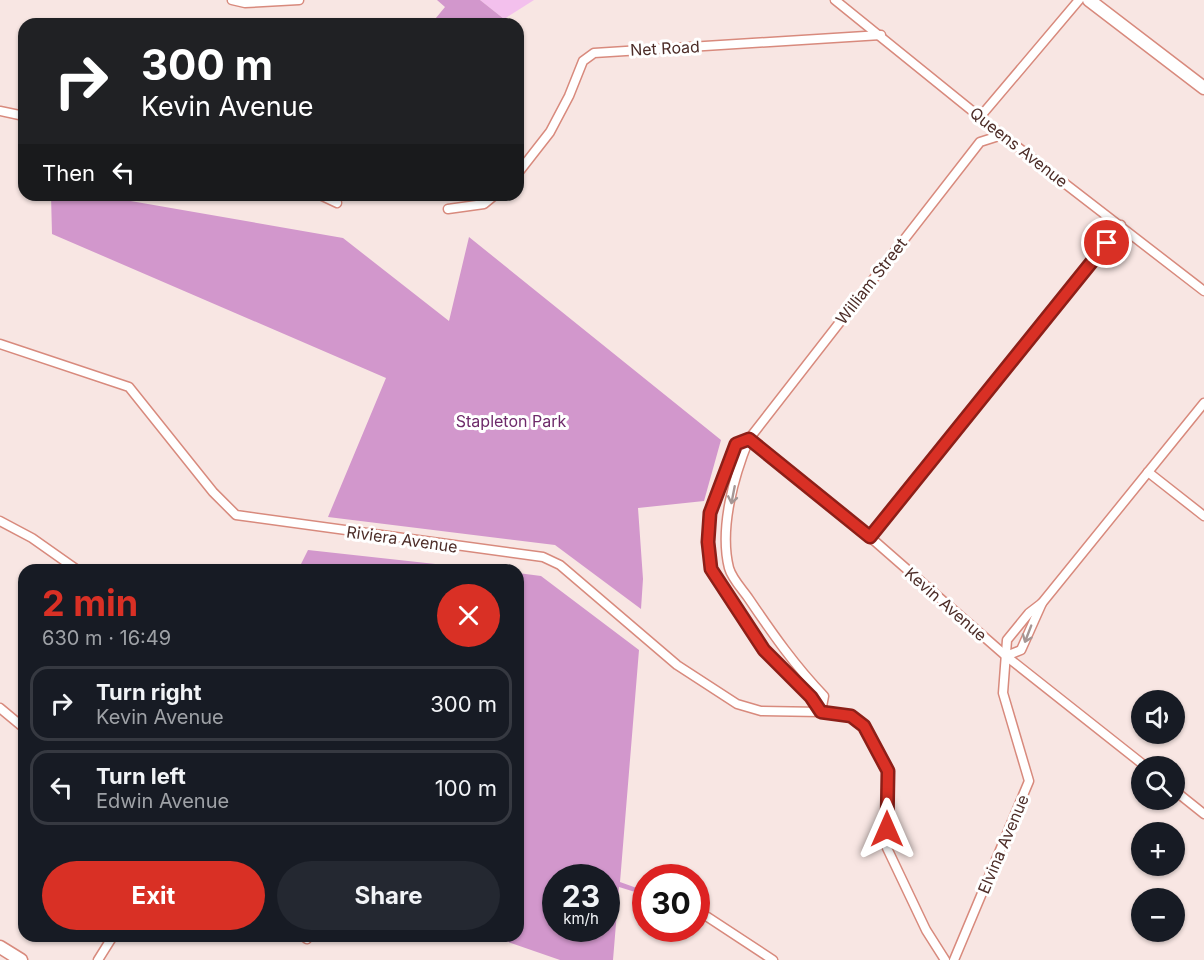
<!DOCTYPE html>
<meta charset="utf-8">
<style>
:root{--surface:#171b24;--page:#242831;--text:#f1f3f6;--muted:#9ea1a6;--line:#363941;--accent:#d93025}
body{margin:0;font-family:Inter,sans-serif;background:var(--page);color:var(--text);height:100vh;display:flex;flex-direction:column;font-size:22px;white-space:nowrap}
*{box-sizing:border-box;margin:0}
p{font-size:20px;color:var(--muted)}
.icon{flex:none;width:33px;height:33px;fill:none;stroke:currentColor;stroke-width:2;stroke-linecap:round;stroke-linejoin:round}
.map{position:relative;flex:1;overflow:hidden}
.panel{position:absolute;left:18px;top:564px;width:506px;height:378px;display:flex;flex-direction:column;background:var(--surface);border-radius:18px;box-shadow:0 2px 4px #0004}
.panel>*{flex:none}
.hud{position:absolute;left:18px;top:18px;width:506px;height:183px;border-radius:18px;box-shadow:0 2px 4px #0004;background:#202124;color:#fff;overflow:hidden}
.tools{position:absolute;left:1131px;top:690px;display:grid;gap:12px}
.tools a{display:grid;place-items:center;width:54px;height:54px;border-radius:50%;background:var(--surface);box-shadow:0 2px 4px #0004;font-size:30px}
.speed{position:absolute;left:542px;top:864px;display:flex;gap:12px;font-size:30px;font-weight:700;text-align:center}
.speed>*{display:grid;place-content:center;width:78px;height:78px;border-radius:50%;background:var(--surface);box-shadow:0 2px 4px #0004;line-height:1}
.speed small{font-size:15px;font-weight:400}
.speed .limit{border:9px solid #d22;background:#fff;color:#111}
.pin{position:absolute;display:grid;place-items:center;width:51px;height:51px;color:#fff;margin:-26px;border:3px solid #fff;border-radius:50%;box-shadow:0 2px 6px #0007}
.me{position:absolute;width:66px;margin:-33px;rotate:0deg;stroke-linejoin:round;filter:drop-shadow(0 0 4px #0008)}
.turn{display:flex;align-items:center;gap:21px;height:126px;padding:0 24px;font-size:27px}
.turn .icon{width:78px;height:78px;stroke-width:2.5}
.turn b{display:block;font-size:42px;line-height:51px}
.then{display:flex;align-items:center;height:57px;padding:0 24px;background:#0003;gap:12px;font-size:22px}
.round{display:grid;place-items:center;flex:none;width:63px;height:63px;border-radius:32px;background:var(--page)}
.headline{display:flex;align-items:center;justify-content:space-between;height:102px;padding:0 24px}
h1{font-size:36px;font-weight:700;line-height:45px;color:var(--accent)}
.action{display:flex;gap:12px;margin-top:auto;padding:12px 24px}
.action a{flex:1;height:69px;border-radius:36px;background:var(--accent);color:#fff;font-size:24px;font-weight:700;line-height:69px;text-align:center}
.action a+a{background:var(--page);color:var(--text)}
ul{padding:0;list-style:none}
li{display:flex;align-items:center;gap:18px;height:75px;margin:0 12px 9px;padding:0 12px;border:3px solid var(--line);border-radius:18px}
li div{flex:1}
li b{display:block;font-size:22px}
li em{font-style:normal}
.map>svg:first-child{display:block}
.green{fill:#f3c0ed}
.forest{fill:#d297cc;fill-rule:evenodd}
.lines{fill:none;stroke-linecap:round;stroke-linejoin:round}
.street-casing{stroke:#d88a7d;stroke-width:11}
.secondary-casing{stroke:#d88a7d;stroke-width:15}
.street{stroke:#fff;stroke-width:8}
.secondary{stroke:#fff;stroke-width:12}
.oneway{stroke:#a69694}
.route-casing{stroke:#8d1f18;stroke-width:15}
.route{stroke:#d93025;stroke-width:10}
.labels{text-anchor:middle;dominant-baseline:central;stroke-width:6;stroke-linejoin:round;paint-order:stroke}
.street-label{font-size:16px;fill:#4d2d28;stroke:#fff}
.park-label{font-size:16px;fill:#6e2a6a;stroke:#fff}
</style>
<div class="map">
<svg width="1204" height="960" viewBox="0 0 1204 960">
<rect width="100%" height="100%" fill="#f8e6e3"/>
<polygon class="green" points="480,0 534,0 504,19"/>
<g class="forest">
<polygon points="437,0 480,0 504,19 501,24 431,24 445,7"/>
<polygon points="51,195 96,195 343,238 449,321 469,237 721,440 704,501 638,508 643,579 641,609 555,545 328,517 386,378 52,234"/>
<polygon points="308,550 490,570 298,570"/>
<path d="M518 573 541 576 639 650 620 882 645 891V895L619 887 613 960H560L491 936H518ZM555 878H606V928H555Z"/>
</g>
<g class="lines">
<defs>
<g id="street">
<polyline points="232,0 245,3 299,0"/>
<polyline points="835,0 1002,135 1204,291"/>
<polyline points="0,111 24,116"/>
<polyline points="980,117 1079,0"/>
<polyline points="518,173 550,132 569,96 583,61 594,53 881,35"/>
<polyline points="320,195 337,203"/>
<polyline points="448,209 484,204 495,195"/>
<polyline points="0,344 129,387 213,492 236,515 543,557 560,565 677,665 737,704 761,711 821,712 851,716 864,726 888,771 887,848 926,930 945,960"/>
<polyline points="749,439 870,537 1006,656 1145,766"/>
<polyline points="749,439 736,444 710,513 708,542 711,569 764,649 811,697 821,712"/>
<polyline points="1148,472 1204,516"/>
<polyline points="0,521 32,538 76,569"/>
<polyline points="870,537 1121,225"/>
<polyline points="1006,656 1021,650 1042,603 1204,403"/>
<polyline points="0,708 24,728"/>
<path d="M821 712 824 696C795 666 772 633 749 599 743 590 732 579 729 568 719 528 734 476 749 439L980 142 1002 135"/>
<polyline points="1174,790 1204,814"/>
<polyline points="700,912 773,960"/>
<polyline points="303,936 307,939"/>
<polyline points="98,960 113,936"/>
<polyline points="954,960 1029,781 1003,693 1007,640 1029,613 1042,603"/>
</g>
<g id="secondary">
<polyline points="1089,0 1204,88"/>
<polyline points="0,947 21,960"/>
</g>
</defs>
<use href="#street" class="street-casing"/>
<use href="#secondary" class="secondary-casing"/>
<use href="#street" class="street"/>
<use href="#secondary" class="secondary"/>
</g>
<defs><path id="oneway-shaft" d="M-6 0H5M1.5-3L5.5 0L1.5 3" fill="none" stroke-width="1.6" stroke-linecap="round" stroke-linejoin="round" transform="scale(1.5)"/></defs>
<g class="oneway">
<use href="#oneway-shaft" transform="translate(733 495) rotate(101)"/>
<use href="#oneway-shaft" transform="translate(1028 634) rotate(111)"/>
</g>
<g class="lines">
<defs>
<polyline id="route" points="887,829 888,771 864,726 851,716 821,712 811,697 764,650 711,569 708,542 710,513 736,444 749,439 870,537 1107,243"/>
</defs>
<use href="#route" class="route-casing"/>
<use href="#route" class="route"/>
</g>
<g class="labels">
<g class="street-label">
<text transform="translate(665 48) rotate(-3)">Net Road</text>
<text transform="translate(1019 147) rotate(38)">Queens Avenue</text>
<text transform="translate(871 281) rotate(-52)">William Street</text>
<text transform="translate(402 539) rotate(8)">Riviera Avenue</text>
<text transform="translate(946 604) rotate(41)">Kevin Avenue</text>
<text transform="translate(1003 844) rotate(-67)">Elvina Avenue</text>
</g>
<g class="park-label">
<text x="511" y="421">Stapleton Park</text>
</g>
</g>
</svg>
<div class="tools">
<a><svg class="icon" aria-label="sound" viewBox="0 0 24 24"><path d="M4 9h4l5-4v14l-5-4H4zM17 9q2 3 0 6"/></svg></a>
<a><svg class="icon" aria-label="search" viewBox="0 0 24 24"><circle cx="10" cy="10" r="6"/><path d="M15 15l6 6"/></svg></a>
<a>+</a>
<a>−</a>
</div>
<div class="speed"><div>23<small>km/h</small></div><div class="limit">30</div></div>
<div class="pin" style="left:1107px;top:243px;background:#d93025"><svg class="icon" aria-label="arrive" viewBox="0 0 24 24"><path d="M6 21V4h12l-3 4 3 4H6"/></svg></div>
<svg class="me" style="left:887px;top:829px" viewBox="-20 -20 40 40"><path d="M0-17L14 15 0 8-14 15z" fill="#d93025" stroke="#fff" stroke-width="4"/></svg>
<div class="hud">
<div class="turn"><svg class="icon" aria-label="right" viewBox="0 0 24 24"><path d="M7 20v-9h11M14 6l5 5-5 5"/></svg><div><b>300 m</b>Kevin Avenue</div></div>
<div class="then">Then<svg class="icon" aria-label="left" viewBox="0 0 24 24"><path d="M17 20v-9H6M10 6l-5 5 5 5"/></svg></div>
</div>
<section class="panel">
<div class="headline"><div><h1>2 min</h1><p>630 m · 16:49</p></div><a class="round" style="background:#d93025;color:#fff"><svg class="icon" aria-label="close" viewBox="0 0 24 24"><path d="M6 6l12 12M18 6L6 18"/></svg></a></div>
<ul>
<li><svg class="icon" aria-label="right" viewBox="0 0 24 24"><path d="M7 20v-9h11M14 6l5 5-5 5"/></svg><div><b>Turn right</b><p>Kevin Avenue</p></div><em>300 m</em></li>
<li><svg class="icon" aria-label="left" viewBox="0 0 24 24"><path d="M17 20v-9H6M10 6l-5 5 5 5"/></svg><div><b>Turn left</b><p>Edwin Avenue</p></div><em>100 m</em></li>
</ul>
<div class="action"><a>Exit</a><a>Share</a></div>
</section>
</div>
